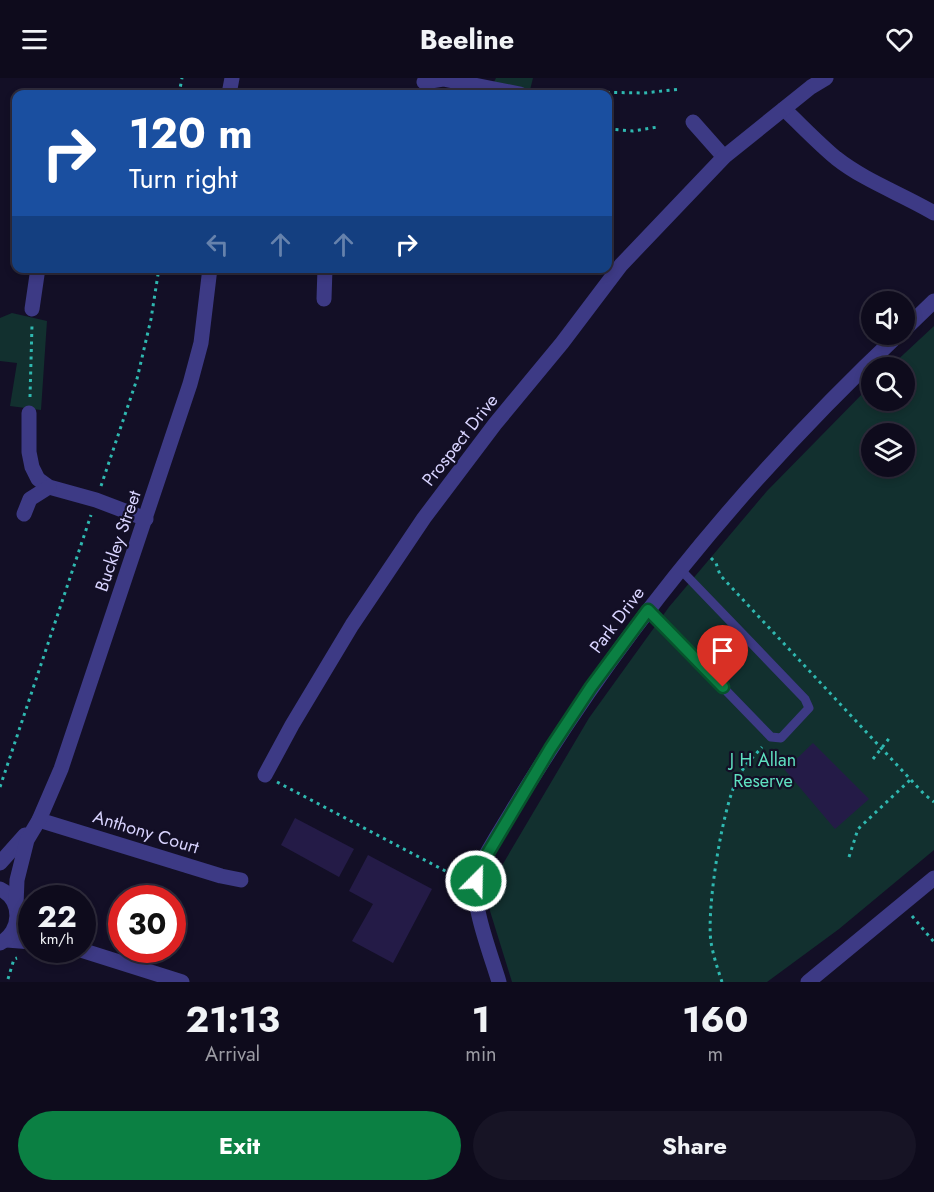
<!DOCTYPE html>
<style>
:root{--surface:#0e0b1c;--page:#171425;--text:#f1f3f6;--muted:#9b9ba3;--line:#2e2b3b;--accent:#0b8043}
body{margin:0;font-family:Jost,sans-serif;background:var(--page);color:var(--text);height:100vh;display:flex;flex-direction:column;font-size:22px;white-space:nowrap}
*{box-sizing:border-box;margin:0}
p{font-size:20px;color:var(--muted)}
.icon{flex:none;width:33px;height:33px;fill:none;stroke:currentColor;stroke-width:2;stroke-linecap:round;stroke-linejoin:round}
.map{position:relative;height:904px;overflow:hidden}
.drawer{display:flex;flex-direction:column;background:var(--surface);flex:1}
.drawer>*{flex:none}
.hud{position:absolute;left:12px;top:12px;width:600px;height:183px;border-radius:12px;box-shadow:0 3px 9px #0003,0 0 0 2px var(--line);background:#1a4fa0;color:#fff;overflow:hidden}
.fabs{position:absolute;left:861px;top:213px;display:grid;gap:12px}
.fabs a{display:grid;place-items:center;width:54px;height:54px;border-radius:50%;background:var(--surface);box-shadow:0 3px 9px #0003,0 0 0 2px var(--line);font-size:30px}
.speed{position:absolute;left:18px;top:807px;display:flex;gap:12px;font-size:30px;font-weight:700;text-align:center}
.speed>*{display:grid;place-content:center;width:78px;height:78px;border-radius:50%;background:var(--surface);box-shadow:0 3px 9px #0003,0 0 0 2px var(--line);line-height:1}
.speed small{font-size:15px;font-weight:400}
.speed .limit{border:9px solid #d22;background:#fff;color:#111}
.pin{position:absolute;display:grid;place-items:center;width:51px;height:51px;color:#fff;margin:-62px -26px;border-radius:50% 50% 50% 0;rotate:-45deg;box-shadow:0 0 6px #0007}
.pin .icon{rotate:45deg}
.me{position:absolute;width:66px;margin:-33px;rotate:23deg;stroke-linejoin:round;filter:drop-shadow(0 0 4px #0008)}
.turn{display:flex;align-items:center;gap:21px;height:126px;padding:0 18px;font-size:27px}
.turn .icon{width:78px;height:78px;stroke-width:2.5}
.turn b{display:block;font-size:42px;line-height:51px}
.lanes{display:flex;align-items:center;height:57px;padding:0 18px;background:#0003;justify-content:center;gap:30px;direction:ltr}
.lanes .off{opacity:.35}
.eta{display:flex;justify-content:space-evenly;align-items:center;height:102px;text-align:center}
.eta b{font-size:36px;font-weight:700;line-height:42px}
.action{display:flex;gap:12px;margin-top:auto;padding:12px 18px}
.action a{flex:1;height:69px;border-radius:36px;background:var(--accent);color:#fff;font-size:24px;font-weight:700;line-height:69px;text-align:center}
.action a+a{background:var(--page);color:var(--text)}
header{display:flex;justify-content:space-between;align-items:center;height:78px;padding:0 18px;background:var(--surface);font-size:27px;font-weight:700}
.map>svg:first-child{display:block}
.green{fill:#12302f;fill-rule:evenodd}
.building{fill:#241b47}
.lines{fill:none;stroke-linecap:round;stroke-linejoin:round}
.path{stroke:#2fb8b0;stroke-width:3;stroke-dasharray:3 4.5;stroke-linecap:butt}
.service{stroke:#3d3a85;stroke-width:9}
.minor{stroke:#3d3a85;stroke-width:15}
.tertiary{stroke:#3d3a85;stroke-width:15}
.route-casing{stroke:#07532c;stroke-width:15}
.route{stroke:#0b8043;stroke-width:10}
.labels{text-anchor:middle;dominant-baseline:central;stroke-width:4.5;stroke-linejoin:round;paint-order:stroke}
.street-label{font-size:18px;fill:#d9d4ff;stroke:#130f26}
.park-label{font-size:18px;fill:#5fe0c0;stroke:#130f26}
</style>
<header><svg class="icon" aria-label="menu" viewBox="0 0 24 24"><path d="M4 6h16M4 12h16M4 18h16"/></svg>Beeline<svg class="icon" aria-label="heart" viewBox="0 0 24 24"><path d="M12 20l-8-8c-3-5 5-10 8-4 3-6 11-1 8 4z"/></svg></header>
<div class="map">
<svg width="934" height="904" viewBox="0 0 934 904">
<rect width="100%" height="100%" fill="#130f26"/>
<g class="green">
<polygon points="496,0 533,0 530,12 494,4"/>
<polygon points="12,235 47,243 41,332 10,328 17,285 0,283 0,240"/>
<path d="M934 248V772L839 851 767 904H512L490 833 492 815 497 796 589 640 669 529 767 413 871 307 872 322H904V290L890 289ZM872 356H904V388H872Z"/>
</g>
<g class="building">
<polygon points="813,665 869,721 835,751 785,692"/>
<polygon points="295,740 354,771 339,799 281,767"/>
<polygon points="368,777 432,811 393,885 352,863 373,826 349,813"/>
</g>
<g class="lines">
<g class="path">
<polyline points="179,16 182,0"/>
<polyline points="585,16 587,14 644,15 681,11"/>
<polyline points="608,51 633,53 658,49"/>
<polyline points="30,319 32,247"/>
<polyline points="101,408 137,301 151,241 159,190"/>
<polyline points="711,480 716,485 720,497 924,716 934,724"/>
<polyline points="873,681 891,658"/>
<polyline points="277,704 453,797 458,797"/>
<polyline points="0,709 91,437"/>
<polyline points="849,779 858,751 910,702"/>
<polyline points="912,838 934,864"/>
<polyline points="8,901 14,881 17,880"/>
<path d="M722 904C718 892 713 877 711 864 706 832 723 720 741 694 747 685 755 677 762 669"/>
</g>
<polyline class="service" points="648,532 771,659 781,660 809,630 805,621 680,491"/>
<g class="minor">
<polyline points="424,4 443,1 520,16"/>
<path d="M784 31C801 47 818 65 836 80 865 103 902 116 934 135"/>
<polyline points="693,44 724,79"/>
<polyline points="324,221 325,190"/>
<polyline points="32,231 38,190"/>
<polyline points="904,252 934,223"/>
<polyline points="29,335 29,374 32,389 38,401 49,409 96,422 146,441"/>
<polyline points="24,436 30,421 49,409"/>
<polyline points="265,697 292,647 352,547 424,440 495,346 562,265 621,187 724,79 811,9 826,0"/>
<polyline points="39,742 221,798 241,802"/>
<polyline points="17,831 32,839"/>
<polyline points="7,862 32,864"/>
<polyline points="81,872 182,904"/>
<path d="M499 904C492 880 471 826 476 803 479 786 489 772 497 758 510 737 522 716 535 696 636 534 760 387 899 256"/>
<polyline points="808,904 934,800"/>
</g>
<g class="tertiary">
<polyline points="229,16 232,0"/>
<polyline points="0,785 25,757"/>
<path d="M0 811C23 822 22 854 0 865"/>
<polyline points="16,827 17,802 27,762 39,742 61,691 190,306 201,265 210,190"/>
</g>
</g>
<g class="lines">
<defs>
<polyline id="route" points="476,803 482,785 550,671 591,609 648,532 723,609"/>
</defs>
<use href="#route" class="route-casing"/>
<use href="#route" class="route"/>
</g>
<g class="labels">
<g class="street-label">
<text transform="translate(460 362) rotate(-52)">Prospect Drive</text>
<text transform="translate(118 463) rotate(-71)">Buckley Street</text>
<text transform="translate(617 542) rotate(-53)">Park Drive</text>
<text transform="translate(146 754) rotate(17)">Anthony Court</text>
</g>
<g class="park-label">
<text x="763" y="682">J H Allan<tspan x="763" dy="21">Reserve</tspan></text>
</g>
</g>
</svg>
<div class="fabs">
<a><svg class="icon" aria-label="sound" viewBox="0 0 24 24"><path d="M4 9h4l5-4v14l-5-4H4zM17 9q2 3 0 6"/></svg></a>
<a><svg class="icon" aria-label="search" viewBox="0 0 24 24"><circle cx="10" cy="10" r="6"/><path d="M15 15l6 6"/></svg></a>
<a><svg class="icon" aria-label="layers" viewBox="0 0 24 24"><path d="M12 4l9 5-9 5-9-5zM3 14l9 5 9-5"/></svg></a>
</div>
<div class="speed"><div>22<small>km/h</small></div><div class="limit">30</div></div>
<div class="pin" style="left:723px;top:609px;background:#d93025"><svg class="icon" aria-label="arrive" viewBox="0 0 24 24"><path d="M6 21V4h12l-3 4 3 4H6"/></svg></div>
<svg class="me" style="left:476px;top:803px" viewBox="-20 -20 40 40"><circle r="17" fill="#0b8043" stroke="#fff" stroke-width="3"/><path d="M0-11L8 9 0 5-8 9z" fill="#fff"/></svg>
<div class="hud">
<div class="turn"><svg class="icon" aria-label="right" viewBox="0 0 24 24"><path d="M7 20v-9h11M14 6l5 5-5 5"/></svg><div><b>120 m</b>Turn right</div></div>
<div class="lanes"><svg class="icon off" aria-label="left" viewBox="0 0 24 24"><path d="M17 20v-9H6M10 6l-5 5 5 5"/></svg><svg class="icon off" aria-label="ahead" viewBox="0 0 24 24"><path d="M12 20V5M6 11l6-6 6 6"/></svg><svg class="icon off" aria-label="ahead" viewBox="0 0 24 24"><path d="M12 20V5M6 11l6-6 6 6"/></svg><svg class="icon" aria-label="right" viewBox="0 0 24 24"><path d="M7 20v-9h11M14 6l5 5-5 5"/></svg></div>
</div>
</div>
<section class="drawer">
<div class="eta">
<div><b>21:13</b><p>Arrival</p></div>
<div><b>1</b><p>min</p></div>
<div><b>160</b><p>m</p></div>
</div>
<div class="action"><a>Exit</a><a>Share</a></div>
</section>
